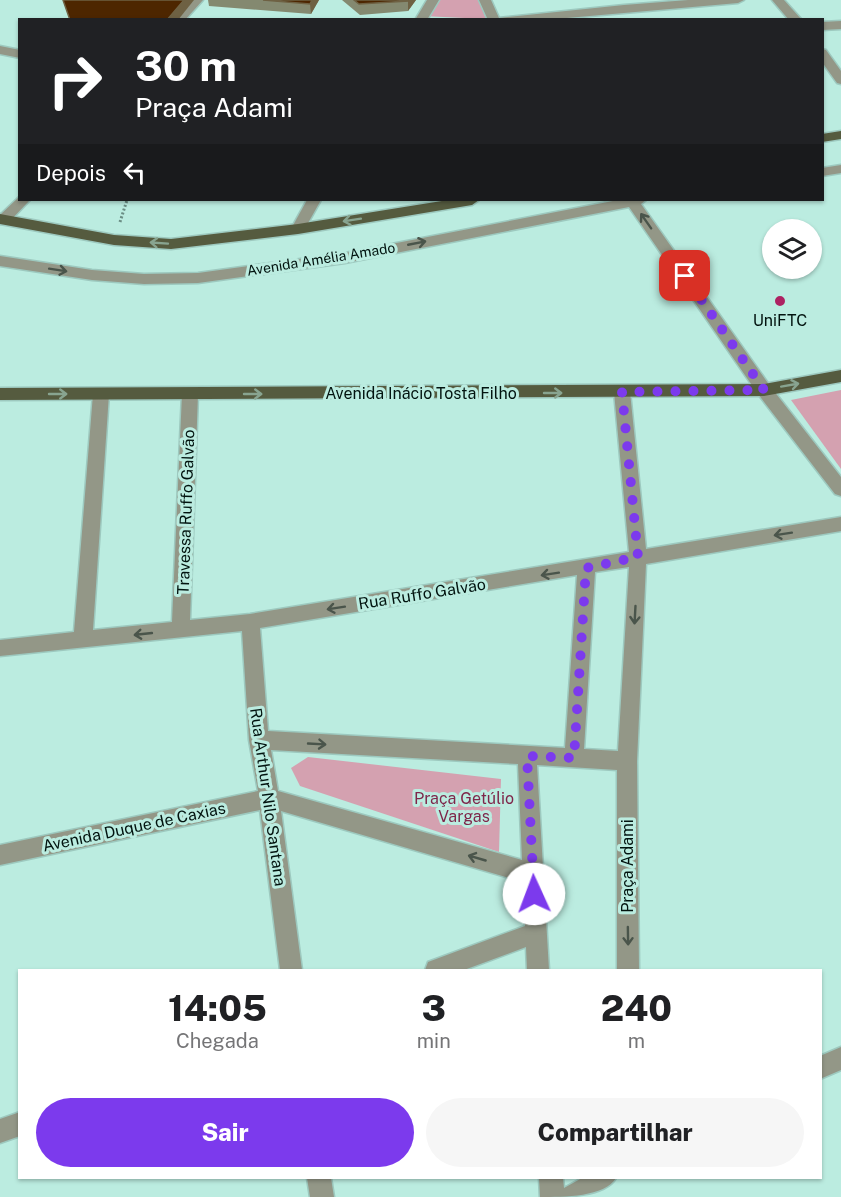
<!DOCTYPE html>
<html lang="pt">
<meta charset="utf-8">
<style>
:root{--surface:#fff;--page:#f6f6f6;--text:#202124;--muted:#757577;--accent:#7c3aed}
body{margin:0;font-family:"Public Sans",sans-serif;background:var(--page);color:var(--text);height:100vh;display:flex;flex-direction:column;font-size:22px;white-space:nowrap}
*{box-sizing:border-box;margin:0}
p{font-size:20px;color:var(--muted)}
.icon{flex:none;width:33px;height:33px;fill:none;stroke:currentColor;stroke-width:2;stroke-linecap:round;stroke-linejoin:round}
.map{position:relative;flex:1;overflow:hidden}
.side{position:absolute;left:18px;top:969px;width:804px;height:210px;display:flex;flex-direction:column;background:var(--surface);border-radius:0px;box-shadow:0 2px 4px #0004}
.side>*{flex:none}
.banner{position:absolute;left:18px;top:18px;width:806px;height:183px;border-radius:0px;box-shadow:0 2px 4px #0004;background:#202124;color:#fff;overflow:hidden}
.controls{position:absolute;left:762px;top:219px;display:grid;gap:12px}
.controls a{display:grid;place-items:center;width:60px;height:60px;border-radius:50%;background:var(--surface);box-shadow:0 2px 4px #0004;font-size:30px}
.pin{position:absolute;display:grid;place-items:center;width:51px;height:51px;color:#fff;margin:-26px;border-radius:12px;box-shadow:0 3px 9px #0006}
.me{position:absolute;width:66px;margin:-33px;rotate:358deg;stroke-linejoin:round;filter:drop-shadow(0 0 4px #0008)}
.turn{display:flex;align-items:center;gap:21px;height:126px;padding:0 18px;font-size:27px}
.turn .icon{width:78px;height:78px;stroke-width:2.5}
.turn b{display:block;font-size:42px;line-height:51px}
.then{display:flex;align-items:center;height:57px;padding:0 18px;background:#0003;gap:12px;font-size:22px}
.eta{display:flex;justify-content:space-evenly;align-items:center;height:102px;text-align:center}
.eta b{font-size:36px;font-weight:800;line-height:42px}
.cta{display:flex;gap:12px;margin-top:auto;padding:12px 18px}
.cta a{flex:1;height:69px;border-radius:36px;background:var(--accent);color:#fff;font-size:24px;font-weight:800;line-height:69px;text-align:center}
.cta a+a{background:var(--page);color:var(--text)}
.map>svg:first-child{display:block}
.green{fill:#d4a1b0}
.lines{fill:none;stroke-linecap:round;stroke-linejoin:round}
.minor-casing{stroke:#9dc9bf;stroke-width:3}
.major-casing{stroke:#9dc9bf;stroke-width:3}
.path{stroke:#6a8d84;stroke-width:3;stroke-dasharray:2 2;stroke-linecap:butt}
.minor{fill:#939787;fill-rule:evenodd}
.major{fill:#555b3f;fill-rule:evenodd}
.wall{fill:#848970}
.shaded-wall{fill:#6e6143}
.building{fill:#4d2600;stroke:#6e6143;stroke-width:1.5}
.oneway{stroke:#88a490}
.oneway2{stroke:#4a554b}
.route{stroke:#7c3aed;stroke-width:10;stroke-dasharray:0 18}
.poi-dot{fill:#ad2262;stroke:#bbece0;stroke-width:2}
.labels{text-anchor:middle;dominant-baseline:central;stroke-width:6;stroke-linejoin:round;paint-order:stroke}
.far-street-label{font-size:14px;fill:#02130f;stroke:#bbece0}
.poi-label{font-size:16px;fill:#02130f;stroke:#bbece0}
.street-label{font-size:16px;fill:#02130f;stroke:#bbece0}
.park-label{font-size:16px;fill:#7e264a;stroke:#bbece0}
</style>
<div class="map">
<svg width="841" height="1197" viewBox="0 0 841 1197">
<rect width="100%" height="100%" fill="#bbece0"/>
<g class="green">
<polygon points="432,0 479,0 486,19 422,16"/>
<polygon points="841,390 841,469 791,400"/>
<polygon points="308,757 501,779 499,852 300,786 291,768"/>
</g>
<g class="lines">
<defs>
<g id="minor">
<polygon points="191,0 203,0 185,20 172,20"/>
<polygon points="427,0 439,0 427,20 415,20"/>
<polygon points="479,0 491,0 499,18 624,5 688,0 744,0 738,3 544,20 488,20"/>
<polygon points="772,0 784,0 802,20 789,20"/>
<polygon points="841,21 841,29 822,30 822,22"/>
<polygon points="0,46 20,50 20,58 0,54"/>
<polygon points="822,49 826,50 841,71 841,84 837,83 822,62"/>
<polygon points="841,165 841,173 822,176 822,168"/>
<polygon points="20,196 20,200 30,200 8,223 0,224 0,215"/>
<polygon points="307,200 321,200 303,232 293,232 291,229"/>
<polygon points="618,200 646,200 641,204 770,386 841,477 841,496 835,494 758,394 629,207 345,263 198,283 144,284 92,280 0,266 0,256 92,270 144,274 198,273 345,253"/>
<path d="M622 386 628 388 630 392 646 549 841 517V531L646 564 637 761 639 970H617V770L537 765 549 970H527L526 947 464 970H425L428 962 525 926 523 882 281 811 302 970H280L260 810 0 865V845L258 791 249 740 242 631 0 656V640L74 632 93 394 95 390H107L109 394 93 630 172 622 182 394 184 390H196L198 394 190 620 250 614 629 552 614 392 616 388ZM629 567 618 751 584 749 595 572ZM577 575 565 748 268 731 260 628ZM271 750 518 764 522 860 278 791Z"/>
<polygon points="841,1047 841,1070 820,1079 820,1056"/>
<polygon points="20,1112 20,1136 0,1143 0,1119"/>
<polygon points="307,1178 331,1178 334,1197 310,1197"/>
<path d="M539 1178H563L564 1188 582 1178H616C605 1197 564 1197 540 1197Z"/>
</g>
<g id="major">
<polygon points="841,131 841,139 822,142 822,134"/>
<polygon points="448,200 479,200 472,205 298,234 171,249 114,245 0,224 0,214 114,235 171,239 298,224"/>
<polygon points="841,370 841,382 764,396 0,400 0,388 764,384"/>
</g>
</defs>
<use href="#minor" class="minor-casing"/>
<use href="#major" class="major-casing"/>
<polyline class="path" points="120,222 127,200"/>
<use href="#minor" class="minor"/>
<use href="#major" class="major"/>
</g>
<g class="wall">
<polygon points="208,0 319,0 311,14 209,6"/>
<polygon points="342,0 416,0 408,11 360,15"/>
</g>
<g class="shaded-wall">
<polygon points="184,0 194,0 178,20 167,20"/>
<polygon points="312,0 319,0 311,14 310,4"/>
<polygon points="408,0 416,0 408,11"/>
</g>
<g class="building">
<polygon points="63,0 184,0 167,20 70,20"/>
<polygon points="263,0 312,0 310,4"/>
<polygon points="354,0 408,0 408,1 359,4"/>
</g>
<defs><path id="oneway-shaft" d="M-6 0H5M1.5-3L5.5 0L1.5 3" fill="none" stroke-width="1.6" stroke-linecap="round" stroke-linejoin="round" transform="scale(1.5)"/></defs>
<g class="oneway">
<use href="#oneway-shaft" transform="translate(352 220) rotate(171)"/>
<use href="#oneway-shaft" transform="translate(159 243) rotate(-176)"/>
<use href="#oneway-shaft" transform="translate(790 385) rotate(-10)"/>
<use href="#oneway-shaft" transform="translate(553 393)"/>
<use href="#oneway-shaft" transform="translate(58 394)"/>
<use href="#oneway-shaft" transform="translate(253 394)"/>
</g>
<g class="oneway2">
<use href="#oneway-shaft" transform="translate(646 221) rotate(-125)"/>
<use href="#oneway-shaft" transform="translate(417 243) rotate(-11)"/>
<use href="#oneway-shaft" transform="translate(58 270) rotate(9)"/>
<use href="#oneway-shaft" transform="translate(783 534) rotate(171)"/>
<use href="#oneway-shaft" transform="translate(550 574) rotate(171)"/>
<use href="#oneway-shaft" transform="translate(336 608) rotate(171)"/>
<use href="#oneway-shaft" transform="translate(635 615) rotate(93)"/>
<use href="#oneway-shaft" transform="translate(143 634) rotate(174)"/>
<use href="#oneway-shaft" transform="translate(317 744) rotate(3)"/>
<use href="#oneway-shaft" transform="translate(477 858) rotate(-164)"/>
<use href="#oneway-shaft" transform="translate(628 936) rotate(89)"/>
</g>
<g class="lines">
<polyline class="route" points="534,894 527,756 574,758 586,568 638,557 622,392 764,390 685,276"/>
</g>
<circle class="poi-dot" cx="780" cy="301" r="6"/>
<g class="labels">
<g class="far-street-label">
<text transform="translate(321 259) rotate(-9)">Avenida Amélia Amado</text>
</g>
<g class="poi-label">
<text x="780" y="320">UniFTC</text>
</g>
<g class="street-label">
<text x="421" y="393">Avenida Inácio Tosta Filho</text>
<text transform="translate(186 512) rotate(-88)">Travessa Ruffo Galvão</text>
<text transform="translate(422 594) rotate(-9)">Rua Ruffo Galvão</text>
<text transform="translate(268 797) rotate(82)">Rua Arthur Nilo Santana</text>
<text transform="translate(134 827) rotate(-12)">Avenida Duque de Caxias</text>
<text transform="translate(627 866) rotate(-90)">Praça Adami</text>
</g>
<g class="park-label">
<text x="464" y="798">Praça Getúlio<tspan x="464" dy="18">Vargas</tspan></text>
</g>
</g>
</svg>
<div class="controls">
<a><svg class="icon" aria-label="layers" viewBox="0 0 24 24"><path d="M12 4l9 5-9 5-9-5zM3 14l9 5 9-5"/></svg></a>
</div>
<div class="pin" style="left:685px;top:276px;background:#d93025"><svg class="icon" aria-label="arrive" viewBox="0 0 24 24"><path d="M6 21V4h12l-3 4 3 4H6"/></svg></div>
<svg class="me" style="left:534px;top:894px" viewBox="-20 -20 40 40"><circle r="19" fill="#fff"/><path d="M0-13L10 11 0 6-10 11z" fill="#7c3aed"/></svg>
<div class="banner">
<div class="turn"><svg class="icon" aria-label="right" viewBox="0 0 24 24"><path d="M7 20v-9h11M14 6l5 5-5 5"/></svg><div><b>30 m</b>Praça Adami</div></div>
<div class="then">Depois<svg class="icon" aria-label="left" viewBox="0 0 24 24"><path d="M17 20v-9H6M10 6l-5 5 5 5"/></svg></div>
</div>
<section class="side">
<div class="eta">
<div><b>14:05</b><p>Chegada</p></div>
<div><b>3</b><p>min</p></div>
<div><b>240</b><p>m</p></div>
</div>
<div class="cta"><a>Sair</a><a>Compartilhar</a></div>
</section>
</div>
